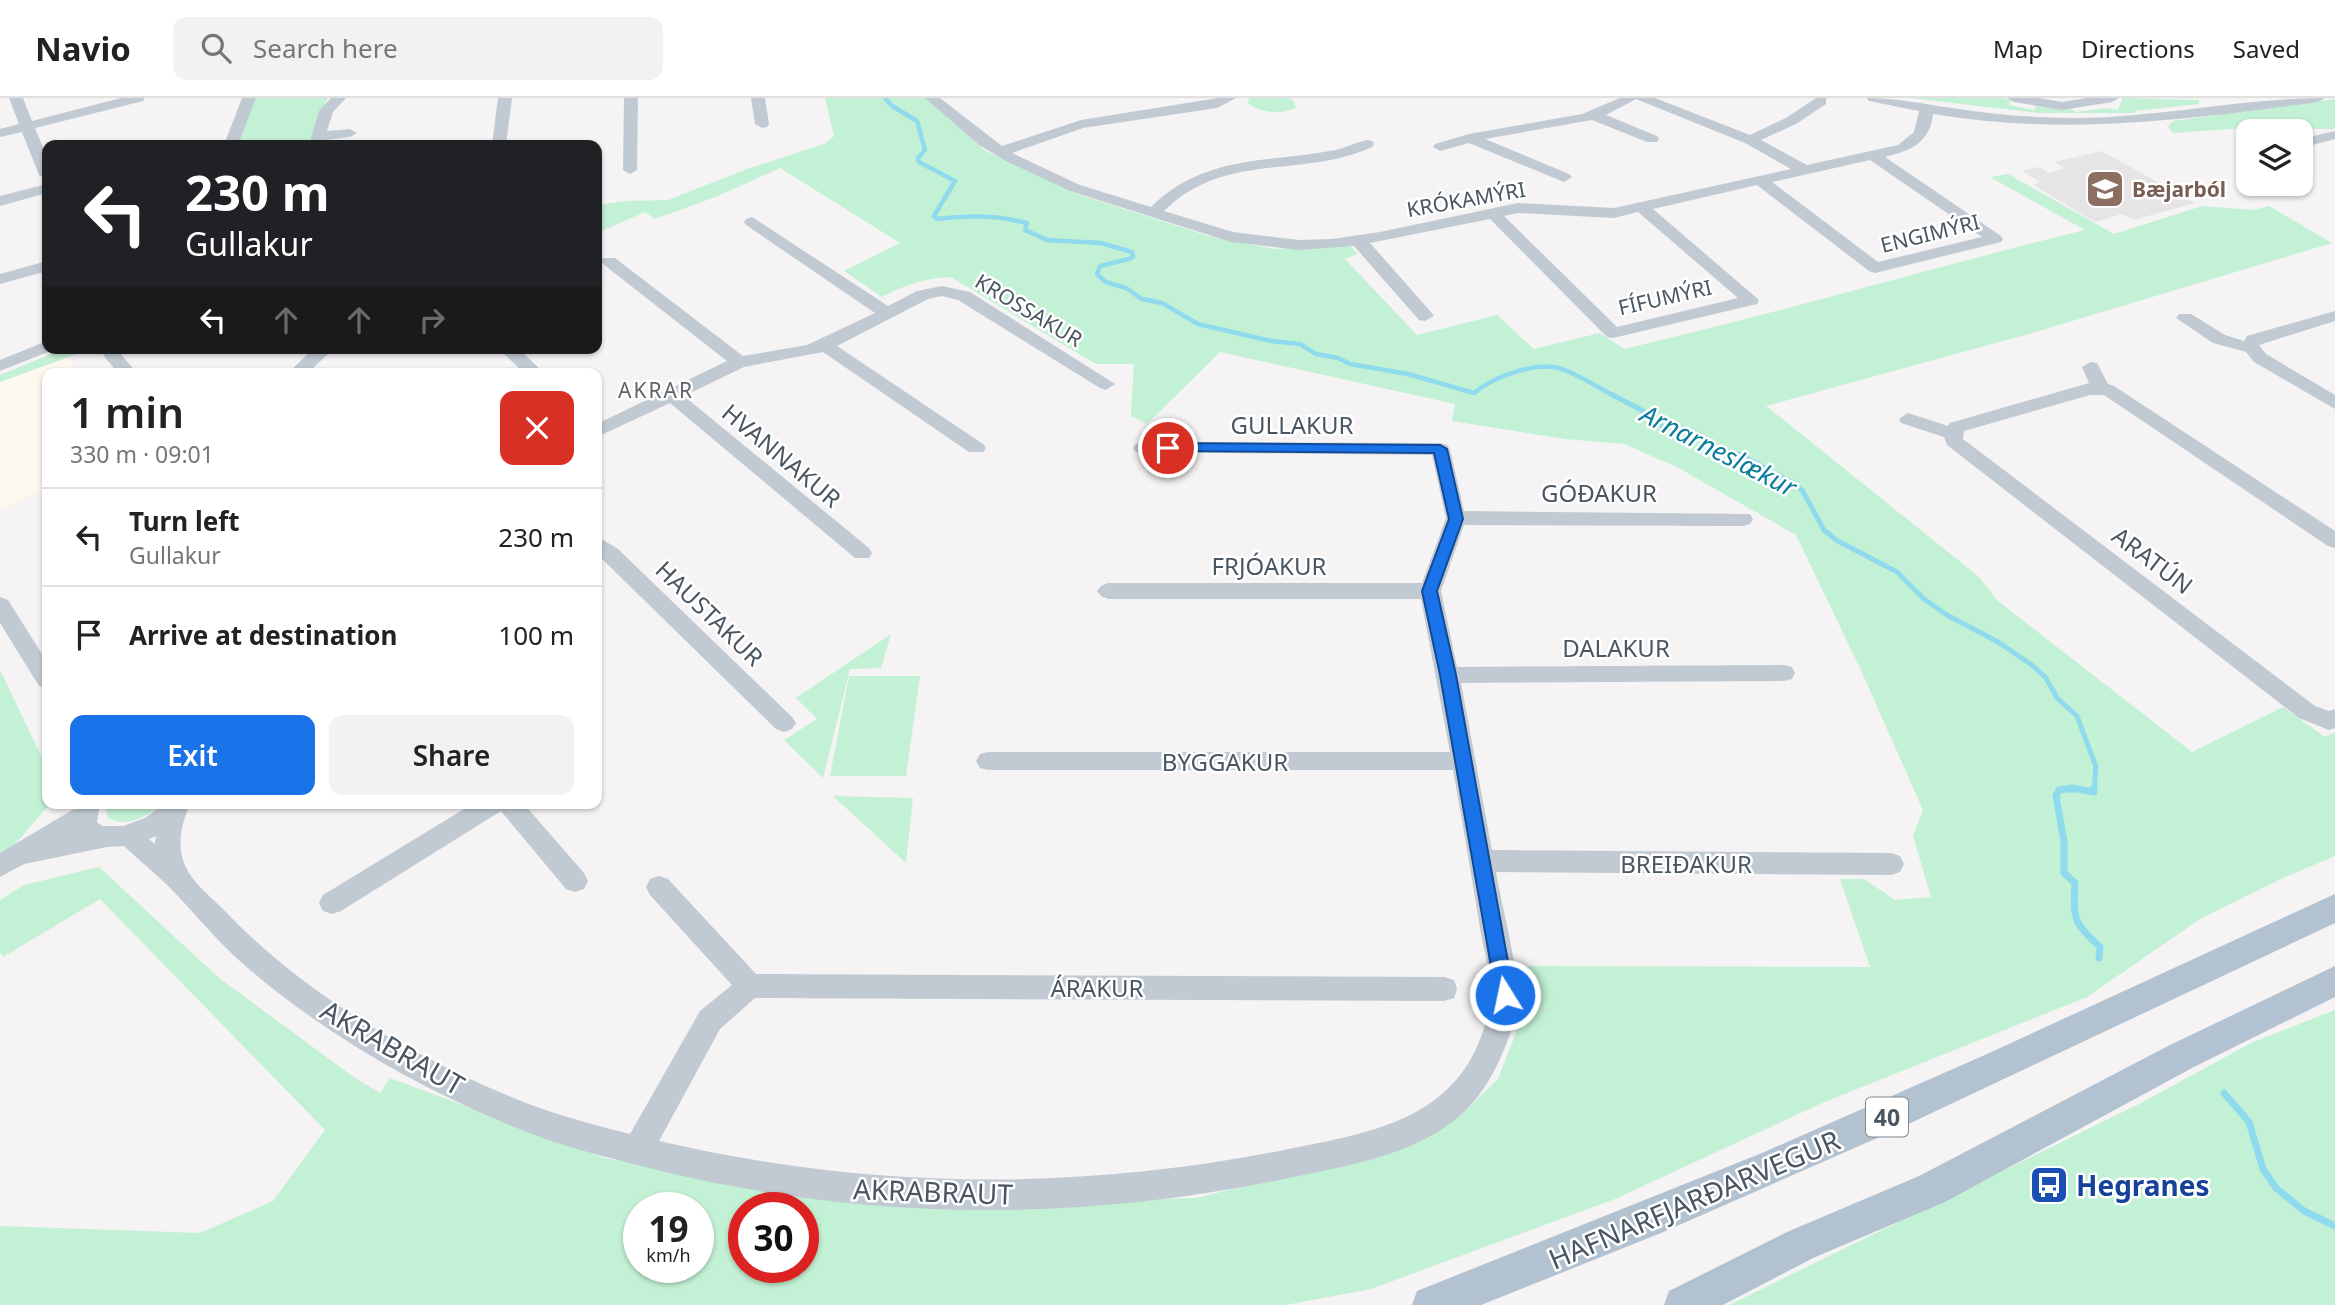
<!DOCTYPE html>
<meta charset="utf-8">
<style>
:root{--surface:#fff;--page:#f2f2f2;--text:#222;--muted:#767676;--line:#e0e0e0;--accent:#1a73e8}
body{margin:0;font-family:"Noto Sans",sans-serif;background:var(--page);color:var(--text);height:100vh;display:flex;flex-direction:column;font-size:26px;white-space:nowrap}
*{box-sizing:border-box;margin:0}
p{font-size:23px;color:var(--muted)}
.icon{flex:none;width:38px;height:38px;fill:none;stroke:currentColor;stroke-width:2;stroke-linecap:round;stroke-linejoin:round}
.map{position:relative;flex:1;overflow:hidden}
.drawer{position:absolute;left:42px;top:270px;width:560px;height:441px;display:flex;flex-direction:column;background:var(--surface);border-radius:14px;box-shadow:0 2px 5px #0004}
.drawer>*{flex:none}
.top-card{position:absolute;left:42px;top:42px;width:560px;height:214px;border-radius:14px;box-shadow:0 2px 5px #0004;background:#202124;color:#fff;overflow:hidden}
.controls{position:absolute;left:2236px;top:21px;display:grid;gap:14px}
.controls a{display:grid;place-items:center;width:77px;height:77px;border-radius:14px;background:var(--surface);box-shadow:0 2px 5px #0004;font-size:35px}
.speed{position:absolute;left:623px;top:1094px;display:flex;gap:14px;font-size:35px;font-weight:700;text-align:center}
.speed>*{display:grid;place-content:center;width:91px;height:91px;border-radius:50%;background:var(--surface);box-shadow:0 2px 5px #0004;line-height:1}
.speed small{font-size:18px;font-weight:400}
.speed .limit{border:10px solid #d22;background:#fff;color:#111}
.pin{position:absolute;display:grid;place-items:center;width:60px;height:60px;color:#fff;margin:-30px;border:4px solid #fff;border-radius:50%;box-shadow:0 2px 7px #0007}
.me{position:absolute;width:77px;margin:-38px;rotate:350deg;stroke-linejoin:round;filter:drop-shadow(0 0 5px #0008)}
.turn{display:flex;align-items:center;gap:24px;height:147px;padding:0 28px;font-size:32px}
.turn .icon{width:91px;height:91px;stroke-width:2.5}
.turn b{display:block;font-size:49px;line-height:60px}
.lanes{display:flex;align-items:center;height:66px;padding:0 28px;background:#0003;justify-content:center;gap:35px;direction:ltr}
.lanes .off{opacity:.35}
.round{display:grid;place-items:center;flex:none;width:74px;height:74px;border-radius:14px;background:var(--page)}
.headline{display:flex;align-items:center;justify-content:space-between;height:119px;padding:0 28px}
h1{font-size:42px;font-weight:600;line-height:52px}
.action{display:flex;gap:14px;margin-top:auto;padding:14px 28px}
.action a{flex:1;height:80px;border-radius:14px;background:var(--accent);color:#fff;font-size:28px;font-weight:600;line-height:80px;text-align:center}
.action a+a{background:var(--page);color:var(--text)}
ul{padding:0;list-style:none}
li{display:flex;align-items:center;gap:21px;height:98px;padding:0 28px;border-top:2px solid var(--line)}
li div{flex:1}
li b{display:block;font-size:26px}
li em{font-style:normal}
header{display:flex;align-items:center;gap:42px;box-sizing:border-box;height:98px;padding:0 35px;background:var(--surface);border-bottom:2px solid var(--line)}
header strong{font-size:33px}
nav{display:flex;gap:38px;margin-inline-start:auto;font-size:24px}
.search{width:490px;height:63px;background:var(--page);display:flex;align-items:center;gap:18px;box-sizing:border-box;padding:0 24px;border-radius:14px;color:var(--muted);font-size:26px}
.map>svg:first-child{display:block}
.commercial{fill:#fdf9ef}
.education{fill:#e6e4e5}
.green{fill:#c3f1d5;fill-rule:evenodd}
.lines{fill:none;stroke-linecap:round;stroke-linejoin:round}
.stream-far2{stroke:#90daee;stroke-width:4.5}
.stream-far1{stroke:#90daee;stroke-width:5}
.stream{stroke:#90daee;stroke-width:7}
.minor{fill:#c1cad2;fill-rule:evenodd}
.major{fill:#b3c2d1;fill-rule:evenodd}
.route{fill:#1a73e8;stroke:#114b97;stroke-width:2}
.labels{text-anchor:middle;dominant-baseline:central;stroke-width:5;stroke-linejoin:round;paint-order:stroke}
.far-education-label{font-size:21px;font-weight:bold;fill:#785e54;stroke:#fff;text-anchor:start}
.far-street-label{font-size:21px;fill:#4a5661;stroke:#fff}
.far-neighbourhood-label{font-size:21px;letter-spacing:2px;fill:#5f6368;stroke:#fff}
.shield{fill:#fff;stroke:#808990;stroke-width:2}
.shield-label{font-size:23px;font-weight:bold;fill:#4a5661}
.street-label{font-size:24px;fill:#4a5661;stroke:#fff}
.water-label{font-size:26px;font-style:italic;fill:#0c7c9b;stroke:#fff}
.near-street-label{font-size:28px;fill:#4a5661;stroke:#fff}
.near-transit-label{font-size:28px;font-weight:bold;fill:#164399;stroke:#fff;text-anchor:start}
</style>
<header>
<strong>Navio</strong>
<div class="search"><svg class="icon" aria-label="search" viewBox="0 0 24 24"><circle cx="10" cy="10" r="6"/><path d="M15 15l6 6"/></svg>Search here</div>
<nav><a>Map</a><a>Directions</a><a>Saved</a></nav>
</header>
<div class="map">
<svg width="2335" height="1207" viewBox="0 0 2335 1207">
<rect width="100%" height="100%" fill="#f5f3f3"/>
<polygon class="commercial" points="67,260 78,273 111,275 47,275 47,391 0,411 0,284"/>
<polygon class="education" points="2101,53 2109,57 2195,105 2133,122 2122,116 2095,124 2033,87 2040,84 2022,73 2039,69 2049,75 2064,70 2055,64"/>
<g class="green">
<polygon points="255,0 328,0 318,19 311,47 238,47"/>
<path d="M825 0H926L984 52 1077 96 1212 139 1274 151 1349 147 1358 156 1345 161 1417 237 1497 217 1534 251 1600 235 1624 251C1779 215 1931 170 2085 132L1990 79 2008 76 2114 136 2202 108 2253 112 2269 108 2332 145 2032 235 1766 308 1978 478 1998 503 2192 654 2283 609 2325 639 2335 634V758L2283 780 2200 821 2087 899 1822 1005 1615 1101 1371 1191 1286 1207H0V1128L200 1135 273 1103 325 1032 100 801 3 859 0 854V802L24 787 99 769 219 880 355 980 380 995 390 980 604 1060 769 1087 931 1107 1195 1100 1388 1054 1462 1016 1498 981 1528 904 1522 868 1870 869 1840 781H1864L1895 802 1931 799 1913 738 1923 712 1859 568 1796 437 1677 369 1624 346 1565 341 1452 323 1455 306 1220 254 1147 326 1131 318 1134 266H1096L951 179C925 180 904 187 882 199L844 173 900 145 780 70 718 98 655 121 645 114 597 135V107L626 103 668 102 747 71 824 46 834 38ZM639 1110H698V1169H639ZM744 1110H803V1169H744Z"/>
<path d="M1250 0H1288L1294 3 1296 10C1279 17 1262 15 1247 5Z"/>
<polygon points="1911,0 2001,0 2011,2 2009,7 2034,12 2036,8 2069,10 2076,14 2107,10 2118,12 2123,0 2199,2 2199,6 2135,13 2135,15 2039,15"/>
<polygon points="2335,1 2335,30 2332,31 2245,30 2173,35 2168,29 2173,23"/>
<polygon points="66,250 93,250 0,284 0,277"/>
<polygon points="891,536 881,570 850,571 823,680 784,642 817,621 796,600"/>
<path d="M0 572 47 670V705H51C33 724 19 744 0 761Z"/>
<polygon points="849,578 920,578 906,678 830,678"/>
<polygon points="833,698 913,700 906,765"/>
<path d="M108 705H161C148 719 127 730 108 720L106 714Z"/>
<polygon points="2335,912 2335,1207 1729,1207 2141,1005 2251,945"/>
</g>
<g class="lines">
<path class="stream-far2" d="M885 0 892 8 917 23 925 52 918 60 919 64 955 83 934 118 937 121C968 117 997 117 1027 125L1025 132 1047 142 1101 145 1132 154 1133 159 1129 161 1100 168 1097 176 1106 184 1126 190 1142 201 1162 205 1198 226 1271 243 1300 246 1316 256 1338 260 1350 266 1408 276 1474 295C1493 279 1538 262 1562 271 1581 278 1599 290 1616 299"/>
<g class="stream-far1">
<polyline points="1613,297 1645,314 1664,330 1683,330 1705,340 1715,350 1741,357 1793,385 1802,392 1824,432 1836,442 1897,474 1924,501 1947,517 1998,544 2032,567 2046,580 2057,600 2077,618 2096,669 2094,692"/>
<polyline points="2062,692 2081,692"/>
</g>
<g class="stream">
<path d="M2094 690V694L2072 690 2059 692 2056 698 2064 743V775L2075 785C2073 821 2073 824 2100 849L2099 860"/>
<polyline points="2224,995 2249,1024 2263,1071 2276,1090 2304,1113 2335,1128"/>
</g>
<g class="minor">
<polygon points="9,0 23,0 32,23 121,0 145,0 143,3 35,30 47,59 47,82 39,77 22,34 0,39 0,31 19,26"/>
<polygon points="242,0 256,0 238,47 224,47"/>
<polygon points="331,0 346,0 333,14 327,33 350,31 357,35 350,39 325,42 323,47 309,47 319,13"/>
<polygon points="498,0 512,0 506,47 492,47"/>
<polygon points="624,0 638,0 637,72 630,76 623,72"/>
<polygon points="751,0 765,0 769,26 767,29 762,30 755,26"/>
<path d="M925 0H940L1002 48 1081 22 1218 0H1236L1217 10 1083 30 1012 55 1080 87 1151 109C1205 56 1268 65 1336 52 1347 49 1357 44 1367 42L1372 43 1374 46 1372 49C1302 81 1225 53 1164 113L1233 134 1299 142 1332 141 1380 134 1518 105 1614 110 1791 71 1745 45 1636 1 1606 17 1657 38 1659 41 1657 44H1647L1592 22 1485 41 1569 76 1572 79 1564 84 1469 45 1440 53 1433 49 1435 46 1469 36 1582 16 1620 0H1655L1750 37 1786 20 1816 0H1826V6L1796 26 1761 42 1807 67 1898 47 1914 34 1919 13 1869 3 1867 0C1896 0 1923 6 1952 10 1994 17 2037 20 2080 20 2162 19 2243 0 2325 0L2318 4C2187 22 2065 38 1933 16 1930 45 1910 53 1885 59L2001 138 2003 141 2001 144 1875 175 1869 173 1757 87 1653 111 1759 202 1757 206 1613 240 1607 239 1490 121 1370 145 1431 214 1434 218 1425 223 1419 222 1354 148 1299 152 1231 144 1070 93 1006 63 979 47ZM1870 62 1982 139 1878 164 1772 84ZM1638 114 1738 200 1617 229 1504 118 1518 115 1614 120Z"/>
<polygon points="2007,0 2039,0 2062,4 2086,0 2119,0 2112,4 2062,12 2014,4"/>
<polygon points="2335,33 2335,41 2301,50 2301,41"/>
<polygon points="47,86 47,95 0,108 0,98"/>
<polygon points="752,119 888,208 917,193 942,188 970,194 1115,286 1106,292 1100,290 958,202 942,198 928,201 837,248 983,346 986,350 983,354 969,354 823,254 744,269 684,298 869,450 872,455 869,460 855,460 670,305 597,339 597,326 727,263 603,166 601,163 603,160 615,160 743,258 807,247 875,215 746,127 744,124 746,121"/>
<polygon points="47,163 47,173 0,186 0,176"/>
<polygon points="2335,213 2335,223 2259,247 2266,256 2335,297 2335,311 2254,264 2246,254 2213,245 2176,220 2179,216 2191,216 2225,237 2244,243 2247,238"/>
<polygon points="47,243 47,250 53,252 0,273 0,262"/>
<polygon points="314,250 334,250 308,275 288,275"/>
<polygon points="498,250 518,250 544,275 524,275"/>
<polygon points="112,252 118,253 137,275 118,275 103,257"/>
<polygon points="2091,264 2097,265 2108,286 2114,288 2335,433 2335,450 2328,448 2104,297 2090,297 1964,333 1963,341 2315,608 2329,613 2335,611 2335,630 2329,632 2299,620 1947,347 1944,339 1901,325 1899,321 1908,315 1948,328 1950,325 2089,285 2082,269"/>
<path d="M1143 344 1440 345 1447 347 1450 351 1464 413 1750 416 1753 421 1750 426 1743 428 1464 427 1441 493 1457 569 1784 567 1792 569 1795 575 1792 581 1784 583 1461 585 1492 752 1891 755 1900 758 1904 766 1900 774 1891 777 1496 774C1503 813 1514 853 1518 893 1520 921 1497 974 1479 997 1437 1053 1360 1065 1294 1079 1082 1124 873 1124 661 1073 617 1062 572 1051 529 1035 425 994 324 937 241 864 217 843 197 818 175 795 159 778 141 764 124 748L107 749 24 766 0 779V755L74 711 76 705H100L97 724 102 728H123L145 720 164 705H191C180 727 175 752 189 775 197 788 212 800 222 810 299 892 401 952 504 996 545 1014 587 1025 630 1036L700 913 732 887 650 797 646 789 650 781 659 778 668 781 756 876 1444 879 1454 882 1457 891 1454 900 1444 903 755 900 720 931 659 1043C866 1091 1076 1094 1284 1052 1356 1037 1439 1027 1475 953 1482 938 1490 915 1491 898 1493 879 1484 855 1481 836 1472 781 1463 727 1453 672H988L980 670 976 663 980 656 988 654H1450L1421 501H1108L1101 498 1097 493 1101 488 1108 485H1422L1446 420 1432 357 1136 354 1133 350 1136 346ZM156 738 155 745V746L149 741Z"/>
<polygon points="597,438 618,451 792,619 796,625 792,631 784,634 776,631 597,456"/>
<polygon points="0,499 8,502 47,564 47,590 39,588 0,525"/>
<polygon points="474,705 523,705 584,775 588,783 584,791 575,794 566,791 501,713 341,813 332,816 323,813 319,805 323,797"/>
</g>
<g class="major">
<polygon points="2335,796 2335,825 1900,1030 1661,1135 1481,1207 1412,1207 1417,1193 1762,1055 1987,956"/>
<polygon points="2335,868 2335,899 2192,970 1945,1104 1813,1160 1723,1207 1664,1207 1669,1193 1787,1134 1919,1078 2168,948"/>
</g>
</g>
<polygon class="route" points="1168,345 1440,347 1447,351 1463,421 1437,493 1456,577 1514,897 1512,903 1505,906 1498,903 1496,897 1440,577 1422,493 1449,421 1434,355 1163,353 1161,350"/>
<defs>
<symbol id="school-square" viewBox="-11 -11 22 22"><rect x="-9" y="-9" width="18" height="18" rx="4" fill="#8d6e63" stroke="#fff"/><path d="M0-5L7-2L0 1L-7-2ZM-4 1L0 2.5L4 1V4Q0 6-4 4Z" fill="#fff"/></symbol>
<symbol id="bus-square" viewBox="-11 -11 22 22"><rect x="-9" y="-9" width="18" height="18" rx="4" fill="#1a4fb4" stroke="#fff"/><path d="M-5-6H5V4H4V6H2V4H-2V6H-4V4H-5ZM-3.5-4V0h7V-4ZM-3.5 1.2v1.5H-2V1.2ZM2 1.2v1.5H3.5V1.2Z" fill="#fff"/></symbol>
</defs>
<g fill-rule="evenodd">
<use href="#school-square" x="2083" y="69" width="44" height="44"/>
<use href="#bus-square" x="2027" y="1065" width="44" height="44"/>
</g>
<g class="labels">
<g class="far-education-label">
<text x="2132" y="91">Bæjarból</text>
</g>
<g class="far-street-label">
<text transform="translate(1466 101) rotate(-10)">KRÓKAMÝRI</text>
<text transform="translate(1930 135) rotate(-14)">ENGIMÝRI</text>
<text transform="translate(1665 199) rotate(-13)">FÍFUMÝRI</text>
<text transform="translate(1029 212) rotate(31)">KROSSAKUR</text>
</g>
<g class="far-neighbourhood-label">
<text x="656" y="292">AKRAR</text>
</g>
<rect class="shield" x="1866" y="999.5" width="42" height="39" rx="5"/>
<g class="shield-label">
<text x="1887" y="1019">40</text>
</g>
<g class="street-label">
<text x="1292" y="326">GULLAKUR</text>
<text transform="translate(782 357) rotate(40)">HVANNAKUR</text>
<text x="1599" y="394">GÓÐAKUR</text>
<text transform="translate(2153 462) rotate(37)">ARATÚN</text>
<text x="1269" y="467">FRJÓAKUR</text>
<text transform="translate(710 515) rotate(44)">HAUSTAKUR</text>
<text x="1616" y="549">DALAKUR</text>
<text x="1225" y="663">BYGGAKUR</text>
<text x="1686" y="765">BREIÐAKUR</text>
<text x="1097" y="889">ÁRAKUR</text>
</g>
<g class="water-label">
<text transform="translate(1719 352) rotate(27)">Arnarneslækur</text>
</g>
<g class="near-street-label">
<text transform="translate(393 949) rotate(30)">AKRABRAUT</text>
<text transform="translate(933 1093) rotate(2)">AKRABRAUT</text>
<text transform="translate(1694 1101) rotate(-23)">HAFNARFJARÐARVEGUR</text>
</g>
<g class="near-transit-label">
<text x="2076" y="1087">Hegranes</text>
</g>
</g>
</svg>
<div class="controls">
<a><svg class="icon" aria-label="layers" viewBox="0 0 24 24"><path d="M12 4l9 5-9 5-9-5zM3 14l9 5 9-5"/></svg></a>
</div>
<div class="speed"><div>19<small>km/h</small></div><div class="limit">30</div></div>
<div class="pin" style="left:1168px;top:350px;background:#d93025"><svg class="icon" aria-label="arrive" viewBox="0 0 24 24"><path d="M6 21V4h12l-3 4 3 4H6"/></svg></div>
<svg class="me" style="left:1505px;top:897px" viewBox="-20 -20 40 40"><circle r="17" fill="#1a73e8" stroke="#fff" stroke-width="3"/><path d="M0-11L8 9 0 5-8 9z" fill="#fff"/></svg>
<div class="top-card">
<div class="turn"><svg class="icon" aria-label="left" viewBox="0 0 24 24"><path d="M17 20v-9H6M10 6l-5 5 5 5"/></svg><div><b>230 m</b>Gullakur</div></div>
<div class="lanes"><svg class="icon" aria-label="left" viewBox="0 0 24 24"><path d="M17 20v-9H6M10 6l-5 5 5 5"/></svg><svg class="icon off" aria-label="ahead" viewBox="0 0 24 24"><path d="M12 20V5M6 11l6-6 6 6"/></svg><svg class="icon off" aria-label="ahead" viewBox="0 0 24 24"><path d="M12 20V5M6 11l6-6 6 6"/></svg><svg class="icon off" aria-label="right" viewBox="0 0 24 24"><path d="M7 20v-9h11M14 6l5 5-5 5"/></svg></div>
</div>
<section class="drawer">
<div class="headline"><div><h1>1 min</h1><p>330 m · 09:01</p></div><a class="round" style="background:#d93025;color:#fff"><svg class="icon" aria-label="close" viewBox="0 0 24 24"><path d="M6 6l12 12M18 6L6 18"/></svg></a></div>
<ul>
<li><svg class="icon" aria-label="left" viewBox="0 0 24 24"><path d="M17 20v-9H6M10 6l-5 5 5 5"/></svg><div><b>Turn left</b><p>Gullakur</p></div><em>230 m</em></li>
<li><svg class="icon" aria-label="arrive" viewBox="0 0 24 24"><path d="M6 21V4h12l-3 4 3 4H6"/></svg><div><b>Arrive at destination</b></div><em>100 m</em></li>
</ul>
<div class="action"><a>Exit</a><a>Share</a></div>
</section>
</div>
